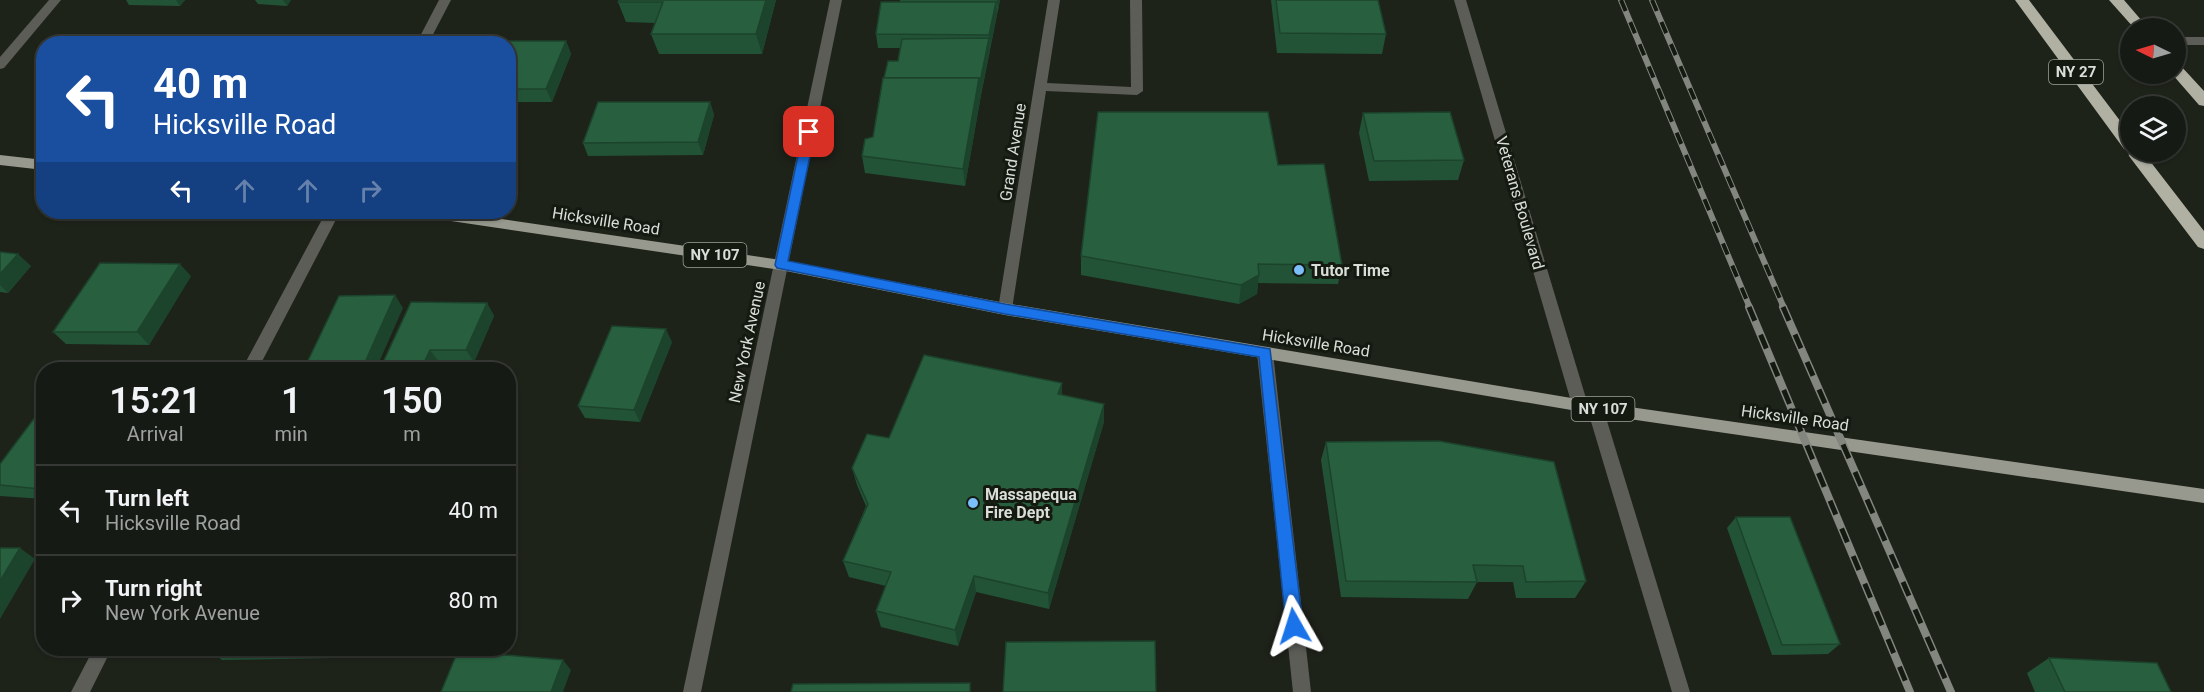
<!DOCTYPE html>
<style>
:root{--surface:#161a14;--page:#232722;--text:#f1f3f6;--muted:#9ea1a0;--line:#353834}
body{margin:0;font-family:Roboto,sans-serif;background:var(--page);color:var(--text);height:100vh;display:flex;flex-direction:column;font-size:22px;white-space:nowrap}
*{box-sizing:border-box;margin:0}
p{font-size:20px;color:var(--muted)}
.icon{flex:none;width:33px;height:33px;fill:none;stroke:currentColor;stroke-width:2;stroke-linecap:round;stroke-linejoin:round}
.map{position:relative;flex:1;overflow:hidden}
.sheet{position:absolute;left:36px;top:362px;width:480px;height:294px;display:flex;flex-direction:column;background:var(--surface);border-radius:24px;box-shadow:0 2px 4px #0004,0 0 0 2px var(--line)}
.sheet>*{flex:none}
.banner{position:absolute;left:36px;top:36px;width:480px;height:183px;border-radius:24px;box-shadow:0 2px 4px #0004,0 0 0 2px var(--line);background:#1a4fa0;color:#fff;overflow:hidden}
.needle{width:39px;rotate:275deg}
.fabs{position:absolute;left:2120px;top:18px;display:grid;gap:12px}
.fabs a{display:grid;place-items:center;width:66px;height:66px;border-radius:50%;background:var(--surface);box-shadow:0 2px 4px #0004,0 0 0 2px var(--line);font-size:30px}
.pin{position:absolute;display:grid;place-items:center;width:51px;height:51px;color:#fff;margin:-26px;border-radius:12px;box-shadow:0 3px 9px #0006}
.me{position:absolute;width:66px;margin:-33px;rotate:354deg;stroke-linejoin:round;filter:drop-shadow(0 0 4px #0008)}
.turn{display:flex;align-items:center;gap:21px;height:126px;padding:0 18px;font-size:27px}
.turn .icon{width:78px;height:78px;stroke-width:2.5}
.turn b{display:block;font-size:42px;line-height:51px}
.lanes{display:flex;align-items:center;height:57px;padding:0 18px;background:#0003;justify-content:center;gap:30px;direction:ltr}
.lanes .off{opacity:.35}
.eta{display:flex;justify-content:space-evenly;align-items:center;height:102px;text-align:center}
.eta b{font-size:36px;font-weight:600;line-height:42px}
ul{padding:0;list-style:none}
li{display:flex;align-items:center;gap:18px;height:90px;padding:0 18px;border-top:2px solid var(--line)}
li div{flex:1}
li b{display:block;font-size:22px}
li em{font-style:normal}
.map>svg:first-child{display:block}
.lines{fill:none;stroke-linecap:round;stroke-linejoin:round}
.minor{fill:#5d5d58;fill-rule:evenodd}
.major{fill:#98998e;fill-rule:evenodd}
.highway{fill:#b0b0a3;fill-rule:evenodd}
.rail-far1-casing{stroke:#82867f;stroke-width:6}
.rail-casing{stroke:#82867f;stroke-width:8}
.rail-far1{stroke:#151a11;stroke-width:4;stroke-dasharray:12;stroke-linecap:butt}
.rail{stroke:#151a11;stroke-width:5;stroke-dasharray:15;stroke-linecap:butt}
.wall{fill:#225336}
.shaded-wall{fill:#1c432c}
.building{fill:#28603f;stroke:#1c432c;stroke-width:1.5}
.route{fill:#1a73e8;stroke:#114b97;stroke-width:1.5}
.poi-dot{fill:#7bbef9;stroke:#151a11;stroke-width:2}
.labels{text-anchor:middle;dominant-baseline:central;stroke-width:6;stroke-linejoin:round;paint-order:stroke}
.shield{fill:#151a11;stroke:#9fa39c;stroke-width:1.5}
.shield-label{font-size:15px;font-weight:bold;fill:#daded8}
.street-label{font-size:16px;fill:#daded8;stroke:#151a11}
.poi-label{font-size:16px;font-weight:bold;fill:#daded8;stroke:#151a11;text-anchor:start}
</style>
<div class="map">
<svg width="2204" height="692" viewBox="0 0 2204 692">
<rect width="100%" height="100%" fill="#1e231a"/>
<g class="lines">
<g class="minor">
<polygon points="49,0 61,0 4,68 0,69 0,57"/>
<polygon points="439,0 451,0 428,44 416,44"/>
<polygon points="830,0 842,0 701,692 683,692"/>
<polygon points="1048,0 1060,0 1047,83 1131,87 1130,0 1142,0 1143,91 1137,95 1046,91 1012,309 1010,313 1000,313 998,309"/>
<polygon points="1454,0 1466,0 1588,405 1586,409 1580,411 1574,409 1572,405"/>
<rect x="2175" y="37" width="29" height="8"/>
<polygon points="326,212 340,212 258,369 242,369"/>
<polygon points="1265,347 1270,349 1273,353 1311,692 1293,692 1257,353 1260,349"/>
<polygon points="1595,402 1601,403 1603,408 1690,692 1672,692 1587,408 1589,403"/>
<polygon points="94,648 112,648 90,692 71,692"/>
</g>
<g class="major">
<polygon points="0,155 44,160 44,170 0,165"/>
<polygon points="417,212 454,212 781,260 1005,303 1595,402 2204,489 2204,503 1595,414 1005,315 781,270 424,217"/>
</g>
<g class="highway">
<polygon points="2015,0 2029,0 2130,134 2130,152 2143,152 2204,231 2204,249 2198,247 2129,156 2128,150 2124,149"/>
<polygon points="2109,0 2124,0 2148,28 2134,28"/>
<polygon points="2175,63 2180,65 2204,91 2204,106 2199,105 2172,74 2175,74"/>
</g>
<defs>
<g id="rail-far1">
<polyline points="1621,0 1750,308"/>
<polyline points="1652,0 1784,308"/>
</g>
<g id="rail">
<polyline points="1749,307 1910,692"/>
<polyline points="1783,307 1951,692"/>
</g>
</defs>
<use href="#rail-far1" class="rail-far1-casing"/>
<use href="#rail" class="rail-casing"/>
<use href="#rail-far1" class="rail-far1"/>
<use href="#rail" class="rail"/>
</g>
<g class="wall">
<polygon points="126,0 185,0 180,6 129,5"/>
<polygon points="255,0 291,0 287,6 258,4"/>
<polygon points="776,0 762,54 659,54 651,34 656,23 626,22 618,2"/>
<polygon points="900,0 1000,0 981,95 965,186 865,173 862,156 873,137 884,78 898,61 900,48 878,48 876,34 900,2"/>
<polygon points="1271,0 1378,0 1386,34 1382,54 1277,53"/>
<polygon points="566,41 571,54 552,102 508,102 508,44"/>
<polygon points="710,102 714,115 703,155 588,156 583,143"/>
<polygon points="1363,113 1464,160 1458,180 1369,181 1359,133"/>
<polygon points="1278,165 1342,265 1338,284 1258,283 1257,294 1239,304 1081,275 1081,256"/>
<polygon points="0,252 31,266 8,293 0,292"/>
<polygon points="191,276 149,345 66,344 53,332"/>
<polygon points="411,302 487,303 494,316 474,362 439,362 436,369"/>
<polygon points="672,342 640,422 585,418 578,406"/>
<polygon points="1062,383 1062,395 1104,404 1104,422 1049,609 976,592 958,646 881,627 876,611 886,586 849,577 843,561 866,506 857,485 852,468 889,438"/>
<polygon points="44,412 44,499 0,496 0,464"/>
<polygon points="1326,442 1586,581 1575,598 1516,598 1513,582 1477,582 1468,599 1341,597 1321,460"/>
<polygon points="1736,517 1840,644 1828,654 1772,655 1727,528"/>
<polygon points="340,648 336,658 222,660 208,650"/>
<polygon points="2049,658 2171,692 2035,692 2027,673"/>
</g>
<g class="shaded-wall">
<polygon points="176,0 185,0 180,6"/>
<polygon points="283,0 291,0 287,6"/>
<polygon points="766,0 776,0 762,54 756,34"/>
<polygon points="997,0 1000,0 998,11"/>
<polygon points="996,2 997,15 990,48 989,35"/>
<polygon points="989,38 990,51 981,95 965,186 963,169 979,78"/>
<polygon points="566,41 571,54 552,102 546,89"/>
<polygon points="710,102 714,115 703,155 698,142"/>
<polygon points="18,254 31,266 8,293 0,285 0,274"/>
<polygon points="180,264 191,276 149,345 137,332"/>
<polygon points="1259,275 1257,294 1239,304 1241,285"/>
<polygon points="395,295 403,308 376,369 362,369"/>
<polygon points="487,303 494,316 474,362 466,350"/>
<polygon points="666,329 672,342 640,422 634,410"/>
<polygon points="430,350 439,362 436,369 421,369"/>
<polygon points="1062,383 1062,402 1058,394"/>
<polygon points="1104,404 1104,422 1049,609 1048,593"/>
<polygon points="20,548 35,559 0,619 0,581"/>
<polygon points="974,576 976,592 958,646 955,630"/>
<polygon points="324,648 340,648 336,658"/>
<polygon points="563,660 571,670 563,692 551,692"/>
</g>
<g class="building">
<polygon points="619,0 766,0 756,34 651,34 663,2 618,2"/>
<polygon points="1276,0 1378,0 1386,34 1280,33"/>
<polygon points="881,2 996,2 989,35 876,34"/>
<polygon points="989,38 980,82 979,78 884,78 888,61 898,61 902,39"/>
<polygon points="485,41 566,41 546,89 508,89 508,44 484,44"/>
<polygon points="883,78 979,78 963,169 862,156 865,139 873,137"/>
<polygon points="598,102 710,102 698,142 583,143"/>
<polygon points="1098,112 1268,112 1278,165 1324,164 1342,265 1258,264 1259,275 1241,285 1081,256"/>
<polygon points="1450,112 1464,160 1374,161 1363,113"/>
<polygon points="0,252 18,254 0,274"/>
<polygon points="100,263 180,264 137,332 53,332"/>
<polygon points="395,295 362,369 304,369 339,296"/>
<polygon points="411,302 487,303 466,350 430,350 421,369 380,369"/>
<polygon points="612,326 666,329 634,410 578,406"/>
<polygon points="924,355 1062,383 1058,394 1104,404 1048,593 974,576 955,630 876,611 891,572 843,561 868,504 852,468 867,434 889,438"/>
<polygon points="39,412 44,412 44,484 40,489 0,485 0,464"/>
<polygon points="1439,441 1554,462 1586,581 1526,582 1523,566 1473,565 1477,582 1346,581 1326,442"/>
<polygon points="1736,517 1790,517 1840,644 1782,645"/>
<polygon points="0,548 20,548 0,581"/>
<polygon points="1155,641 1156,692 1003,692 1006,642"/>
<polygon points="209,648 324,648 208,650"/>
<polygon points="458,651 563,660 551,692 441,692"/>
<polygon points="2049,658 2157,663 2171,692 2065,692"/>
<polygon points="970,683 970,692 791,692 793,684"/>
</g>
<polygon class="route" points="809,128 815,132 788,261 1005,304 1270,349 1303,626 1300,631 1294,633 1289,631 1286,626 1259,357 1005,314 777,268 775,265 803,132"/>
<g class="poi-dot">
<circle cx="1299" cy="270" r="6"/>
<circle cx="973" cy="503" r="6"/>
</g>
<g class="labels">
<g class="shield">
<rect x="2049" y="60" width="54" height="24" rx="4.5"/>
<rect x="683.5" y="243" width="63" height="24" rx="4.5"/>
<rect x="1571.5" y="397" width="63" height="24" rx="4.5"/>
</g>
<g class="shield-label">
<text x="2076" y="72">NY 27</text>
<text x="715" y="255">NY 107</text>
<text x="1603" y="409">NY 107</text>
</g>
<g class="street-label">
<text transform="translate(1013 152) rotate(-81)">Grand Avenue</text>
<text transform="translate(1520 203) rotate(74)">Veterans Boulevard</text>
<text transform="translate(606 221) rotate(9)">Hicksville Road</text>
<text transform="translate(747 342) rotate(-78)">New York Avenue</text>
<text transform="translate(1316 343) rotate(9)">Hicksville Road</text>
<text transform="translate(1795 418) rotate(8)">Hicksville Road</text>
</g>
<g class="poi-label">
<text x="1311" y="270">Tutor Time</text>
<text x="985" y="494">Massapequa<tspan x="985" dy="18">Fire Dept</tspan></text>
</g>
</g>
</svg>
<div class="fabs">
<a><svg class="needle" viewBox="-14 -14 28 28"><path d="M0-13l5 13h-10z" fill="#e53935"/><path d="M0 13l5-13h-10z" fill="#9ea1a0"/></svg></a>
<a><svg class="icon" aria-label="layers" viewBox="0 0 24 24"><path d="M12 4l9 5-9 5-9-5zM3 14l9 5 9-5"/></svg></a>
</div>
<div class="pin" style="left:809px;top:132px;background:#d93025"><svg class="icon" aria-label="arrive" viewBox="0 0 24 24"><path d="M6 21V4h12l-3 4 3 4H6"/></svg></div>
<svg class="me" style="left:1294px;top:626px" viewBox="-20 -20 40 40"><path d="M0-17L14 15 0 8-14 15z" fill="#1a73e8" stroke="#fff" stroke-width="4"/></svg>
<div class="banner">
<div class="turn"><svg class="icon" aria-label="left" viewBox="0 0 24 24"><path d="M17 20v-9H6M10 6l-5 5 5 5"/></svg><div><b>40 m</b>Hicksville Road</div></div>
<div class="lanes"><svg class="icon" aria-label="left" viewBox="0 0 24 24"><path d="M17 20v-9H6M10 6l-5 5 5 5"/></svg><svg class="icon off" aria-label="ahead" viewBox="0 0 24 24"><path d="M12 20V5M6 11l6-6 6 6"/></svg><svg class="icon off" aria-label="ahead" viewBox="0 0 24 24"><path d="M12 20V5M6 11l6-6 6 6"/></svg><svg class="icon off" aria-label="right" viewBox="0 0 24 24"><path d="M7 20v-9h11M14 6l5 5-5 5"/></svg></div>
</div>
<section class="sheet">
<div class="eta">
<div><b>15:21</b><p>Arrival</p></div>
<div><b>1</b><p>min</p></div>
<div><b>150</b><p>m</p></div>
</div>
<ul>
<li><svg class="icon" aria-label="left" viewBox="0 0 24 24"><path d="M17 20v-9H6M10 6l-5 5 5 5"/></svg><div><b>Turn left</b><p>Hicksville Road</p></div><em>40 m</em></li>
<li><svg class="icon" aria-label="right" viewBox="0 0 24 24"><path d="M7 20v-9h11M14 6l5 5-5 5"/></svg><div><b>Turn right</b><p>New York Avenue</p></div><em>80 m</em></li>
</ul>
</section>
</div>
